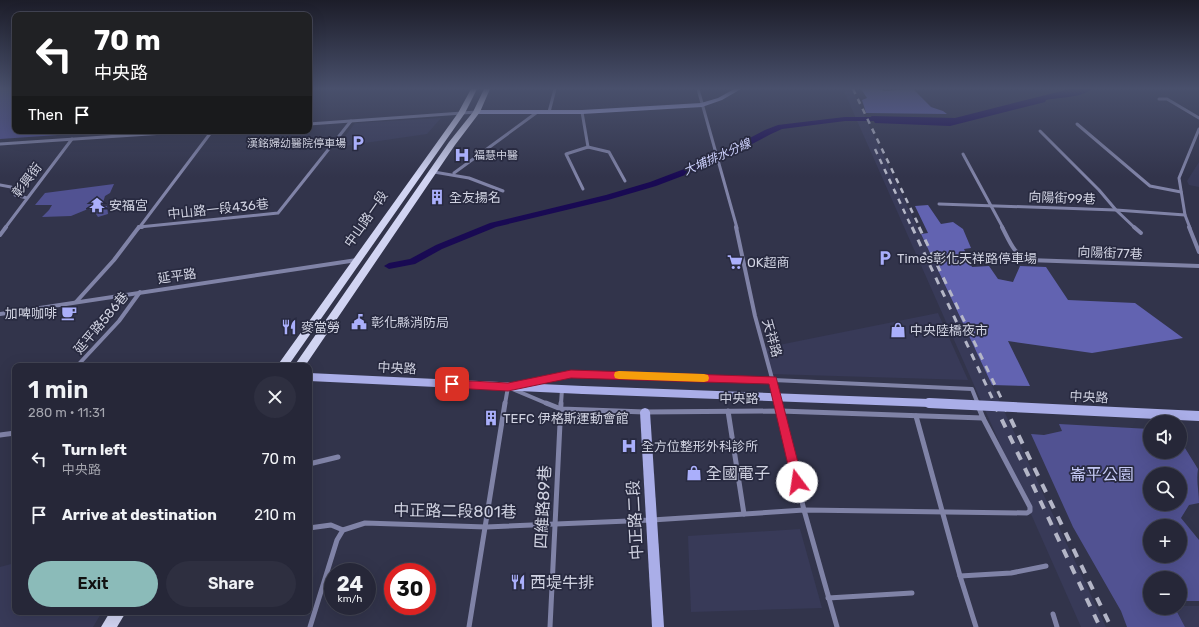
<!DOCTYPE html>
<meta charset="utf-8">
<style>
:root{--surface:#262738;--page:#2e2f40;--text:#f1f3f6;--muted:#a4a5ae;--line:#424453;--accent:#8bbbb9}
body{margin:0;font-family:Rubik,"Noto Sans TC",sans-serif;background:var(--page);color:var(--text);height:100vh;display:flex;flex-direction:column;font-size:15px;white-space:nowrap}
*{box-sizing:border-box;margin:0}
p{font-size:13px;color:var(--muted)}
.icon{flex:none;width:22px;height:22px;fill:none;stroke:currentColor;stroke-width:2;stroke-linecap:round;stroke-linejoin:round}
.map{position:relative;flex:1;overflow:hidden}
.panel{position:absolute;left:12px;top:363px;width:300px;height:252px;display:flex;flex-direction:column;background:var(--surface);border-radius:8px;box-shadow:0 4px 16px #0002,0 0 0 1px var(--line)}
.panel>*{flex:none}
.top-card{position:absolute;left:12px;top:12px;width:300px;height:122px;border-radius:8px;box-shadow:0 4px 16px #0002,0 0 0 1px var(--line);background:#202124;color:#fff;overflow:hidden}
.fabs{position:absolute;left:1143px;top:415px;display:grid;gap:8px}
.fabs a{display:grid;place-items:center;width:44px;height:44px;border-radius:50%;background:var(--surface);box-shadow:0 4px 16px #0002,0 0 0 1px var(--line);font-size:20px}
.speed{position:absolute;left:324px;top:563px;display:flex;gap:8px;font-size:20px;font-weight:700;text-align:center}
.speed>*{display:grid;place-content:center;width:52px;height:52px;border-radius:50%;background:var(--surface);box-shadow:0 4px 16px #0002,0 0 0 1px var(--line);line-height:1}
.speed small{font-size:10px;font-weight:400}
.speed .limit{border:6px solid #d22;background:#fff;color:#111}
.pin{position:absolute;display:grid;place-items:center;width:34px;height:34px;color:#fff;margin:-17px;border-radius:8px;box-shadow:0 2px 6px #0006}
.me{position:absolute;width:44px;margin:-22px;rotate:346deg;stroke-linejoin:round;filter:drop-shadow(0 0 3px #0008)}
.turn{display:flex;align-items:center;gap:14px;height:84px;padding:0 16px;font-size:18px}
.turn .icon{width:52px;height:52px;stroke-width:2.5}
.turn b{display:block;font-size:28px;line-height:34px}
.then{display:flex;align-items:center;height:38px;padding:0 16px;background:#0003;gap:8px;font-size:15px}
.round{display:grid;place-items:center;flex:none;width:42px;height:42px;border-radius:21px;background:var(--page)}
.summary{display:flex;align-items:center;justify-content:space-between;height:68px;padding:0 16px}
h1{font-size:24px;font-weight:600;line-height:30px}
.cta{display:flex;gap:8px;margin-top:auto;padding:8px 16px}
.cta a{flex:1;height:46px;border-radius:24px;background:var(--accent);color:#111;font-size:16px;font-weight:600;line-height:46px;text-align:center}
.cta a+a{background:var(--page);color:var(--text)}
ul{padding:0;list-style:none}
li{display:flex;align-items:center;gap:12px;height:56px;padding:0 16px}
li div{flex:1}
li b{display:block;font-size:15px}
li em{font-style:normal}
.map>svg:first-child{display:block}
.built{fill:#383a58}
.green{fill:#515292;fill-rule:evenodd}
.forest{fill:#6263b1}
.water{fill:#190a53}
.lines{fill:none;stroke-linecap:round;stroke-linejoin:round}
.canal{fill:#190a53;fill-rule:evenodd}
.street-far2{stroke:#8083a7;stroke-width:3}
.street-far1{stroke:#8083a7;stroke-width:4}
.street{stroke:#8083a7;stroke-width:5}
.secondary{fill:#aaaee8;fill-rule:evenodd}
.primary{fill:#d1d4f2;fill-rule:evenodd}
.rail-far2{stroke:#b4b6c7;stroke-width:2.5;stroke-dasharray:5.5 5.5;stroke-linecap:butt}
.rail-far1{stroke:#b4b6c7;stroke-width:3;stroke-dasharray:7 7;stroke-linecap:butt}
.rail{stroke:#b4b6c7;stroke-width:4;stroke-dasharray:9 9;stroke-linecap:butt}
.secondary-bridge-far1{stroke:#aaaee8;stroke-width:8}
.secondary-bridge{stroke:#aaaee8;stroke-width:10}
.route{fill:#e11d48;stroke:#92132f}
.slow{fill:#f59e0b}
.labels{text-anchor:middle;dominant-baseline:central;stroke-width:3.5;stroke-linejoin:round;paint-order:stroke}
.far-poi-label{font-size:11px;fill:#d0d2e1;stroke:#282a40;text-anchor:end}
.far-water-label{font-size:12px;font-style:italic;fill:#ced2fe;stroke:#282a40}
.street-label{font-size:13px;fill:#d0d2e1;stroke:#282a40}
.poi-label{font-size:13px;fill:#d0d2e1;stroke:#282a40;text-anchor:start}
.near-poi-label{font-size:16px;fill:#d0d2e1;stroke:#282a40;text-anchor:start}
.near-park-label{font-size:16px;fill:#c6caf5;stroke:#282a40}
.near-street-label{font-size:16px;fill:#d0d2e1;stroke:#282a40}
</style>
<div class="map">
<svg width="1199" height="627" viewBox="0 0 1199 627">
<rect width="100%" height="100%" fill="#32344b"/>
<g class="built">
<polygon points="843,89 852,89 1106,627 1081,627"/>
<polygon points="441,118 427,134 337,147 355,123"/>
<polygon points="1199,162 1199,187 1189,185 1187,181"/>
<polygon points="938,313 968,380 771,374 764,348"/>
<polygon points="800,529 822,608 691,612 688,536"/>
<polygon points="15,563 15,612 102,612 93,627 0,627 0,567"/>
<polygon points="1180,606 1199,606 1199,627 1185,627 1175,608 1180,608"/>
</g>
<g class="green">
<polygon points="0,89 15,89 15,131 88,131 87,133 0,139"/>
<polygon points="114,184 110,193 105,196 102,206 107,206 108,214 98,217 94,211 88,209 71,216 42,217 49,210 52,205 35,205 45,193"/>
<path d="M1059 424 1150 429V452H1180V440L1198 469C1196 481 1199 491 1199 503L1189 505 1181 518 1199 540V601H1180V578H1150V608H1175L1185 627H1127L1121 611 1073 527 1031 434 1044 435 1062 431ZM1150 474H1180V504H1150ZM1150 526H1180V556H1150Z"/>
</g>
<g class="forest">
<polygon points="861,89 877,89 885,91 913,89 931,107 943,111 947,114 866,113 862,100 867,98"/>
<polygon points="928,205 941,224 953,222 963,229 971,248 964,249 972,267 989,266 998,279 1013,282 1020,266 1046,267 1068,300 1135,303 1183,338 1092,353 1008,341 1030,386 992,385 921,234 928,233 915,206"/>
</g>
<path class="water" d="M1070 89H1092C1081 98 1060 97 1046 100L1045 102 950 126 875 123 871 116 955 118Z"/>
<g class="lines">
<polygon class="canal" points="845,117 884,117 888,119 884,121 845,121 782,129 771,134 714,164 656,186 608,200 496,227 442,249 415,264 389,269 384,266 389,263 410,259 436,245 490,223 606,195 650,182 708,160 765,130 778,125"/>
<g class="street-far2">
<polyline points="698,89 737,228"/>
<polyline points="1159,99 1167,99 1199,118"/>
<polyline points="549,112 555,89"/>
<polyline points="582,112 588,147"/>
<polyline points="309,124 476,112"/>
<polyline points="1077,124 1150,186 1181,192"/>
<polyline points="1040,131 1099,190 1116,210 1135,228"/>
<polyline points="0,144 194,131"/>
<polyline points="588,147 609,152 625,181"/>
<polyline points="963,154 1003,228"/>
<polyline points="434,172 469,178 503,191"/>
<polyline points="454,173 536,113"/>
<polyline points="0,185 11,187 15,195 27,198"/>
<polyline points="583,189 566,154 588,147"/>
<polyline points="939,204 1116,210 1185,215"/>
<polyline points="139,227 278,213 351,121"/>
<polyline points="5,228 72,139"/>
<polyline points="139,228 212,131"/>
<polyline points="1190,228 1185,215 1179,178 1199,129"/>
</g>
<g class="street-far1">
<polyline points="139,227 142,227"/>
<polyline points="736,227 755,316 779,404"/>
<path d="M1002 227C1009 240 1014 255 1028 260L1199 266"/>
<polyline points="1134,227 1141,233"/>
<polyline points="1189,227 1199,252"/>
<polyline points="0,235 6,227"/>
<polyline points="76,302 114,260 139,227"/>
<polyline points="0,314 357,260"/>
<polyline points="77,366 119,321 140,292"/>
<polyline points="505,404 508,387"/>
<polyline points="548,404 508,387 571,374 773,380 972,389 978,404"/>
<polyline points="561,404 562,389"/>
</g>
<g class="street">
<polyline points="546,403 561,409 645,412 780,411 983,418 977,403"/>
<polyline points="778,403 804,510 837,627"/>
<polyline points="728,411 744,514"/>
<polyline points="916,416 960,576 976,627"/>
<polyline points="0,435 15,433"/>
<polyline points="309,464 338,457"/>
<polyline points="309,528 331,525 343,530"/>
<polyline points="960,576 1011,573 1046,566"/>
<polyline points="828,598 912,593"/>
<polyline points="1053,614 1057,627"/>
<polyline points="310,627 337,540 343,530 365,523 486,527 652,520 804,510 1027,513 1030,511 1030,507 983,418"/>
<polyline points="469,627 505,403"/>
<polyline points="550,627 561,403"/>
</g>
<g class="secondary">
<polygon points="734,89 741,89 722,100 702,107 582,114 476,114 473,112 476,110 582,110 701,103 718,98"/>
<polygon points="309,373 583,386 586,387 587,390 586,393 583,394 309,381"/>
<polygon points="645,408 648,409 650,412 664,627 652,627 640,412 642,409"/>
</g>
<g class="primary">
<polygon points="471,89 477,89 465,113 288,366 277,366 458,113"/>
<polygon points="484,89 490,89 480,112 455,145 305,366 294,366 449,142 473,112"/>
<polygon points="110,612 126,612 117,627 101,627"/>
</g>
<g class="rail-far2">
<polyline points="853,89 920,228"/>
<polyline points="875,149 912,228"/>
</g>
<g class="rail-far1">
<polyline points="912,227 995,404"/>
<polyline points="919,227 1004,404"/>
</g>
<g class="rail">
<polyline points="994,403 1100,627"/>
<polyline points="1003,403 1111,627"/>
</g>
<polyline class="secondary-bridge-far1" points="583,390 956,404"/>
<polyline class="secondary-bridge" points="929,403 1199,416"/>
</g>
<linearGradient id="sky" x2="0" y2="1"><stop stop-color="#1c1d29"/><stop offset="0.5" stop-color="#49506c"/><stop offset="1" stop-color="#49506c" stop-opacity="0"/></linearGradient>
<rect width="1199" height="177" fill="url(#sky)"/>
<polygon class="route" points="571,370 776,377 803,482 801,486 797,487 793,486 792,482 769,384 571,378 508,391 452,388 449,387 447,384 449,381 452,380 508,383"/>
<polygon class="slow" points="619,371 704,374 708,375 709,378 708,381 704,382 619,379 615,378 614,375 615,372"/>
<defs>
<symbol id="parking-bare" viewBox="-9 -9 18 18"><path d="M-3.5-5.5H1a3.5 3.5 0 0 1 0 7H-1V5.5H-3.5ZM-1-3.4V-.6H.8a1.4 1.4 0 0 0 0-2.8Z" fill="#aaaffb" stroke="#282a40" stroke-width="2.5" paint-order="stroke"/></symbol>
<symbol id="hospital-bare" viewBox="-9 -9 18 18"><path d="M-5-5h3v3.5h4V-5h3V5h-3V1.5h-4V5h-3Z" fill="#aaaffb" stroke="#282a40" stroke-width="2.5" paint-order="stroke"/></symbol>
<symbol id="building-bare" viewBox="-9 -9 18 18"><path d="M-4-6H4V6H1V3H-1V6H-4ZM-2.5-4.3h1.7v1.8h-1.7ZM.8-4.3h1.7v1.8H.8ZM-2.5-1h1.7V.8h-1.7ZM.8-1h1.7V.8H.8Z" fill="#aaaffb" stroke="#282a40" stroke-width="2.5" paint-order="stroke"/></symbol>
<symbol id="temple-bare" viewBox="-9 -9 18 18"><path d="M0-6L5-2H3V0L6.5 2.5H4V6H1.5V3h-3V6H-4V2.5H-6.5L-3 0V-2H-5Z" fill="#aaaffb" stroke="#282a40" stroke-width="2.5" paint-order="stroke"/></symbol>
<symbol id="supermarket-bare" viewBox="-9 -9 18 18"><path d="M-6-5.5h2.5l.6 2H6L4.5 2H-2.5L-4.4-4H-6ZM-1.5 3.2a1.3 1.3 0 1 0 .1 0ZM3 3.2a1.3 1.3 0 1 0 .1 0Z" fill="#aaaffb" stroke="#282a40" stroke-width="2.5" paint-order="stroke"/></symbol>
<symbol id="cafe-bare" viewBox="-9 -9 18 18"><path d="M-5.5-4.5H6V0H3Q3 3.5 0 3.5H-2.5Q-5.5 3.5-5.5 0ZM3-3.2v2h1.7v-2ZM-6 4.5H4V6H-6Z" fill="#aaaffb" stroke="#282a40" stroke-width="2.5" paint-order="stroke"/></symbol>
<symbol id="civic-bare" viewBox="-9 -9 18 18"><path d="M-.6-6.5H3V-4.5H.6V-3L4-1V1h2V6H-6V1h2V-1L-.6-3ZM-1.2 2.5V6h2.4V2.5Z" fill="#aaaffb" stroke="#282a40" stroke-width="2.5" paint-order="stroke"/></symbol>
<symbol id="restaurant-bare" viewBox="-9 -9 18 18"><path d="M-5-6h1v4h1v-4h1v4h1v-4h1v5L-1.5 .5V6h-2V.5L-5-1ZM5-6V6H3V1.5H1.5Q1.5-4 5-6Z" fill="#aaaffb" stroke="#282a40" stroke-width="2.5" paint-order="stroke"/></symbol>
<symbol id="shop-bare" viewBox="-9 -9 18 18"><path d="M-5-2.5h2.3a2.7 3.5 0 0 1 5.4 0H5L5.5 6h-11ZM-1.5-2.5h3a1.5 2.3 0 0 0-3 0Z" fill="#aaaffb" stroke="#282a40" stroke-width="2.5" paint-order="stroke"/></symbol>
</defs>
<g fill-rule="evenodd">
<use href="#parking-bare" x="347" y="132" width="22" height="22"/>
<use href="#hospital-bare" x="451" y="144" width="22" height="22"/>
<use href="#building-bare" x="426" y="186" width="22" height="22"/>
<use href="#temple-bare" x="86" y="194" width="22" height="22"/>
<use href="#parking-bare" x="874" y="247" width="22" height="22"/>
<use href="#supermarket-bare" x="724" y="251" width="22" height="22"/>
<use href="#cafe-bare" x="58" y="302" width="22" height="22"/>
<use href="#civic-bare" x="348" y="311" width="22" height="22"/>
<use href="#restaurant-bare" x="278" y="316" width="22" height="22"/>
<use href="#shop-bare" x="887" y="319" width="22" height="22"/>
<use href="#building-bare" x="480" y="407" width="22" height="22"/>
<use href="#hospital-bare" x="618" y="435" width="22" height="22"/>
<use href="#shop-bare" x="683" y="462" width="22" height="22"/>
<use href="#restaurant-bare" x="507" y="571" width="22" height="22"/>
</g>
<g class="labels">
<g class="far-poi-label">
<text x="346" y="143">漢銘婦幼醫院停車場</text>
<text x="474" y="155" text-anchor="start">福慧中醫</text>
</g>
<g class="far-water-label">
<text transform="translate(717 157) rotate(-24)">大埔排水分線</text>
</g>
<g class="street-label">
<text transform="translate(27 180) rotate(-53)">彰興街</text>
<text transform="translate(1062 198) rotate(2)">向陽街99巷</text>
<text transform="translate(218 209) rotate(-6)">中山路一段436巷</text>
<text transform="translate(366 219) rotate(-55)">中山路一段</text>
<text transform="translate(1110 253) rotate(2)">向陽街77巷</text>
<text transform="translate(177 276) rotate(-8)">延平路</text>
<text transform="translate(101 323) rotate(-50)">延平路586巷</text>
<text transform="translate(772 338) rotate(74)">天祥路</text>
<text transform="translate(397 368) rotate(3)">中央路</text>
<text transform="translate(1089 397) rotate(3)">中央路</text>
<text x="739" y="398">中央路</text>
</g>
<g class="poi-label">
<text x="449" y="197">全友揚名</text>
<text x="109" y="205">安福宮</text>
<text x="897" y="258">Times彰化天祥路停車場</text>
<text x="747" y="262">OK超商</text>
<text x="57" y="313" text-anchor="end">加啤咖啡</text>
<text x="371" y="322">彰化縣消防局</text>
<text x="301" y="327">麥當勞</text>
<text x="910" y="330">中央陸橋夜市</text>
<text x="503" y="418">TEFC 伊格斯運動會館</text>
<text x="641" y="446">全方位整形外科診所</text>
</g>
<g class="near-poi-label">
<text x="706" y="473">全國電子</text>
<text x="530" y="582">西堤牛排</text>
</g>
<g class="near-park-label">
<text x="1102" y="474">崙平公園</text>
</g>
<g class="near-street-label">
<text transform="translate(543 507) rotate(-87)">四維路89巷</text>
<text transform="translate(455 511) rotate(1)">中正路二段801巷</text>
<text transform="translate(635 520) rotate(-93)">中正路二段</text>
</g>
</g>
</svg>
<div class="fabs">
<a><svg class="icon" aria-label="sound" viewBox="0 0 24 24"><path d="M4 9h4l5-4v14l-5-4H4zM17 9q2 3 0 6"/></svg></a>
<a><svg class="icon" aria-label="search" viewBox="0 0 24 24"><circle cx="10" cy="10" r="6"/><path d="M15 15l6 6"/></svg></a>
<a>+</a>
<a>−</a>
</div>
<div class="speed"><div>24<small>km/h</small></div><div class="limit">30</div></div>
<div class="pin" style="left:452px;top:384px;background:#d93025"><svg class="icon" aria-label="arrive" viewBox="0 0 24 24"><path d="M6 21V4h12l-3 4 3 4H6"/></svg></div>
<svg class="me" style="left:797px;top:482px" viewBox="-20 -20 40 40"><circle r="19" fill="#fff"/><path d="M0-13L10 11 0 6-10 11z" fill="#e11d48"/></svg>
<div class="top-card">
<div class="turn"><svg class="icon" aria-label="left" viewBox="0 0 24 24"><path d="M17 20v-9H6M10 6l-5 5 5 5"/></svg><div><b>70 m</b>中央路</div></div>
<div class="then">Then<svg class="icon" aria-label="arrive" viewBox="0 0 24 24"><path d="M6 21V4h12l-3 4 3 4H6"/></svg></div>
</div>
<section class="panel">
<div class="summary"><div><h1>1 min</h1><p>280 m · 11:31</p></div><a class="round"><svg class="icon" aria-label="close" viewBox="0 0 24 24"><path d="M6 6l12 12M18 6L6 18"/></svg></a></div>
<ul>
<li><svg class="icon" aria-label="left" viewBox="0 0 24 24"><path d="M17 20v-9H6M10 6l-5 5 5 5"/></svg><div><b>Turn left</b><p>中央路</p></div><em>70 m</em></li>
<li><svg class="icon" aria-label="arrive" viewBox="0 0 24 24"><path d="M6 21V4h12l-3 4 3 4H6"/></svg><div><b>Arrive at destination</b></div><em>210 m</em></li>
</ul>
<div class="cta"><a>Exit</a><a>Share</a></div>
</section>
</div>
